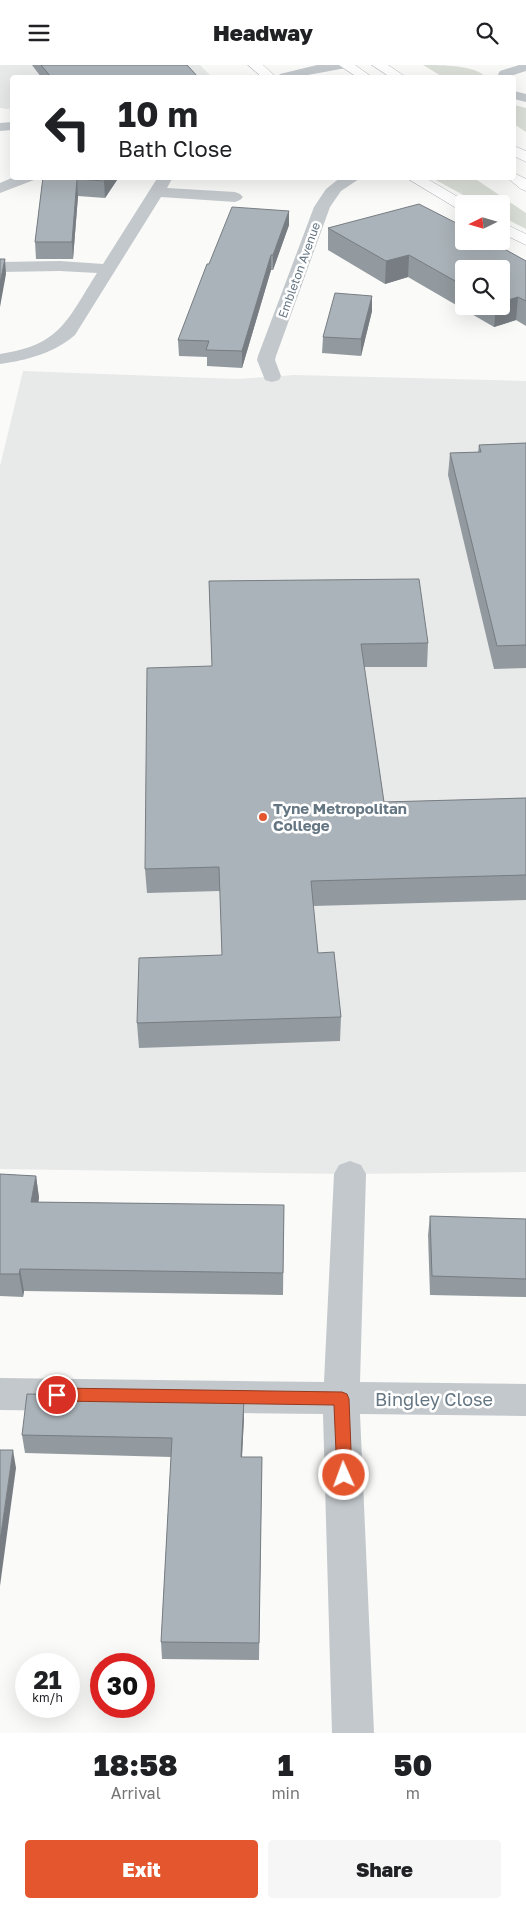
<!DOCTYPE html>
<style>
:root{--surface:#fff;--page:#f6f6f6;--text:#202124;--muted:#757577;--accent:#e4572e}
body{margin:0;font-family:"Golos Text",sans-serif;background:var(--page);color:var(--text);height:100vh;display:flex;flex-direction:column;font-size:19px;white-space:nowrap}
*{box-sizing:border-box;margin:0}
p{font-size:16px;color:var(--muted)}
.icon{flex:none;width:28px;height:28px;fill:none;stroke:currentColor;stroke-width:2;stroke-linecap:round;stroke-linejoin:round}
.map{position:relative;height:1668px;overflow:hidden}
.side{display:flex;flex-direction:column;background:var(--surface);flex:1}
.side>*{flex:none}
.hud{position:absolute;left:10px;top:10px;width:506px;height:105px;border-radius:5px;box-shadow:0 5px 20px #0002;background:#fff;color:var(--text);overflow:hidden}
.needle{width:32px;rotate:265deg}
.controls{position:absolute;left:455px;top:130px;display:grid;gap:10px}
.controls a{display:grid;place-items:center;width:55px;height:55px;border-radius:5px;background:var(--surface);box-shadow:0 5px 20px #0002;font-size:25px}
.speed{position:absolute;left:15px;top:1588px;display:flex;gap:10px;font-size:25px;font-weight:700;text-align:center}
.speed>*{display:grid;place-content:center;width:65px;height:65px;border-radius:50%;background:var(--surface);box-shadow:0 5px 20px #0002;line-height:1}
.speed small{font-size:12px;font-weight:400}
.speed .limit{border:8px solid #d22;background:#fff;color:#111}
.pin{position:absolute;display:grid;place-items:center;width:42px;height:42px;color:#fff;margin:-21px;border:2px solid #fff;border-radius:50%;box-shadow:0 1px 5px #0007}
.me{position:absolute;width:55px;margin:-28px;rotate:358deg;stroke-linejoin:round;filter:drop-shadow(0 0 4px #0008)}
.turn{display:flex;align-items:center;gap:18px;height:105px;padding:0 25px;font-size:22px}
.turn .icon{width:65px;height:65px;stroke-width:2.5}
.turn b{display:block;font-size:35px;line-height:42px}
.eta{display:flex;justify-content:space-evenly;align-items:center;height:85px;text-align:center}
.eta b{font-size:30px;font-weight:800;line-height:35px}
.primary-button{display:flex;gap:10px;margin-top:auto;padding:10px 25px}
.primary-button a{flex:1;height:58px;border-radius:5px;background:var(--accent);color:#fff;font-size:20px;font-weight:800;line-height:58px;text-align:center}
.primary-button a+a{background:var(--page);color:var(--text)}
header{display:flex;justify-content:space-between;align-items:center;height:65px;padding:0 25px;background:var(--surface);font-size:22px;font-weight:800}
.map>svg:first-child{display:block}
.built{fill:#e8e9e9}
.green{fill:#dadfd7}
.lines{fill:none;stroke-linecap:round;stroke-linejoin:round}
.highway-casing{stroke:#b4b9bd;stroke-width:1}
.minor{fill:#c3c8cc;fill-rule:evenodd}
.highway{fill:#fff;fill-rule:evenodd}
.wall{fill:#929a9f;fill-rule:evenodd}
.shaded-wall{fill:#777d82}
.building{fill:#aab3b9;stroke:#777d82}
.route{fill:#e4572e;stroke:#94391e}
.poi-dot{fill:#e4572e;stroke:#fff;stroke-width:2}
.labels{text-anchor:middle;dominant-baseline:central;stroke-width:5;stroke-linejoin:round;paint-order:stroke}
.far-street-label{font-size:12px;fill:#657683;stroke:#fff}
.poi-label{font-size:15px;font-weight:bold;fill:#657683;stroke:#fff;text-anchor:start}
.near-street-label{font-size:18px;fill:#657683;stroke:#fff}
</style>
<header><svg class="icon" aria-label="menu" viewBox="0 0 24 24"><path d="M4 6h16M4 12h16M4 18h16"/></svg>Headway<svg class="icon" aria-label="search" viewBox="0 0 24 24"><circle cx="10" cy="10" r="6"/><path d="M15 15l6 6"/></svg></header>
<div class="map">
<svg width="526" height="1668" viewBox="0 0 526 1668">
<rect width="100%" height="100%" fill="#fafaf8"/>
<g class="built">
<polygon points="0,0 200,0 212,12 12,12 12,43 7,44 0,43"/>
<polygon points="23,306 237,314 295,310 526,316 526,1107 350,1109 0,1104 0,401"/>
</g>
<g class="green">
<path d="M423 0C443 0 474 0 486 12H443Z"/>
<polygon points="514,40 526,43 526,67 514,59"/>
<polygon points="432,113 474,113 526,148 526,164 501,151 501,139 480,139"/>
</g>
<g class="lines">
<defs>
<g id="highway">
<polygon points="248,0 263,0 276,12 262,12"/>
<polygon points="339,0 355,0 372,12 357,12"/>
<polygon points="372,0 388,0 406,12 390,12"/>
<polygon points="514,81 526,86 526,97 514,91"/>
<polygon points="514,108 526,114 526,126 521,124 506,112 514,112"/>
<polygon points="405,112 424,112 470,139 464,139 464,146 458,144"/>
<polygon points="501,157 526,169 526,180 501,168"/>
</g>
</defs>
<use href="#highway" class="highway-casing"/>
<g class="minor">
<polygon points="317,0 348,0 346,3 297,12 278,12 280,9"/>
<polygon points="519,0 526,0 526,6 507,12 500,12 498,9 500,6"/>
<polygon points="514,26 526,29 526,37 514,34"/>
<polygon points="12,57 12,65 0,66 0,58"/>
<polygon points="14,112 36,112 34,115 0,128 0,118"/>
<path d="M158 112H173L167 123 235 127 240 129 243 132 240 135 235 137 161 132 75 270C54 288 28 295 0 299V289C61 280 67 255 97 208L60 206 0 207V197L60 196 103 199Z"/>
<polygon points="341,112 362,112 341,126 330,142 276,291 275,295 281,311 279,315 272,317 265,315 257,295 258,291 314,142 326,124"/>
<polygon points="350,1096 361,1100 366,1109 360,1317 526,1319 526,1351 360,1349 374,1668 332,1668 323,1349 0,1345 0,1313 324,1317 334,1109 339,1100"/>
</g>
<use href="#highway" class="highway"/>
</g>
<g class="wall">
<polygon points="32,0 187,0 198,12 41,12"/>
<polygon points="43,112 119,112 105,133 78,131 73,194 36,194 35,177"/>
<polygon points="289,146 289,160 273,205 271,205 242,303 207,301 207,292 179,291 178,275 209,199"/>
<path d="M328 163 526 196V261L516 255 494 262 408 212 385 219 328 185ZM464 204 501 241H464Z"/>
<polygon points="372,231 372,246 361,291 322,288 323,272"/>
<polygon points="526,378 526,603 494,604 448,410 450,388 478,387 479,380"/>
<polygon points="209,516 428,578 427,602 364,602 384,737 526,733 526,835 313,841 318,888 341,952 340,976 139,983 137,958 222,890 220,826 147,828 145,804 212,601"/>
<polygon points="0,1109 36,1111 39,1133 38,1137 284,1140 283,1230 24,1226 23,1232 0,1231"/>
<polygon points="430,1151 526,1154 526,1232 430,1230 428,1170"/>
<polygon points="244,1334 244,1352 242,1392 262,1392 259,1595 162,1594 161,1577 171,1392 25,1388 22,1370"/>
</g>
<g class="shaded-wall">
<polygon points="107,112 119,112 105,133 104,116"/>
<polygon points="77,114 78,131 73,194 72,177"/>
<polygon points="289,146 289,160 273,205 273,190"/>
<polygon points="271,190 271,205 242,303 242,286"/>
<polygon points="409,190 408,212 385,219 386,196"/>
<polygon points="5,194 6,209 0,242 0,218"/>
<polygon points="372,231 372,246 361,291 361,274"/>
<polygon points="518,232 516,255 494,262 496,241 501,241 501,237"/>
<polygon points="36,1111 39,1133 35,1159 31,1137"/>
<polygon points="20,1204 24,1226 23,1232 19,1209"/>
<polygon points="244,1334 244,1352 241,1410 241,1392"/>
<polygon points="13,1385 16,1403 0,1521 0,1476"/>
</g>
<g class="building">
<polygon points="41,0 187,0 198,12 51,12"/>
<polygon points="43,112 107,112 104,116 77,114 72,177 35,177"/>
<polygon points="419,139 464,162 464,176 490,176 526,196 526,236 518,232 501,237 501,204 464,204 464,221 409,190 386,196 328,163"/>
<polygon points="232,142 289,146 273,190 271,190 242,286 206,285 209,276 178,275 207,199 209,199"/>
<polygon points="0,194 5,194 0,218"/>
<polygon points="335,228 372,231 361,274 323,272"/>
<polygon points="526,378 526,580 497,581 450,388 481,387 479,380"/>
<polygon points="419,514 428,578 361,579 384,737 526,733 526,810 311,816 318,888 334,887 341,952 137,958 139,893 222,890 219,802 145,804 147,603 212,601 209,516"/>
<polygon points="0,1109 36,1111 31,1137 284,1140 283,1208 20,1204 19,1209 0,1209"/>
<polygon points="430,1151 526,1154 526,1214 432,1211"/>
<polygon points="27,1329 244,1334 241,1392 262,1392 259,1578 161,1577 172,1373 22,1370"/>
<polygon points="0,1385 13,1385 0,1476"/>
</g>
<polygon class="route" points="57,1323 342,1327 347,1329 349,1334 352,1410 350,1415 344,1417 339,1415 337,1410 334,1340 57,1336 52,1334 49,1330 52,1325"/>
<circle class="poi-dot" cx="263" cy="752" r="5"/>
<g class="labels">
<g class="far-street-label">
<text transform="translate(299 205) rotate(-70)">Embleton Avenue</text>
</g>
<g class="poi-label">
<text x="273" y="743">Tyne Metropolitan<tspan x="273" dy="17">College</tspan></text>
</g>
<g class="near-street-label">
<text x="434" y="1334">Bingley Close</text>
</g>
</g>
</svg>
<div class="controls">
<a><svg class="needle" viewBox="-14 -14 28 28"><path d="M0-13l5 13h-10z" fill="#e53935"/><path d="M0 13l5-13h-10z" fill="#757577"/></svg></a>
<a><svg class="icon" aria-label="search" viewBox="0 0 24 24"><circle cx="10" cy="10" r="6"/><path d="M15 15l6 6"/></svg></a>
</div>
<div class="speed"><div>21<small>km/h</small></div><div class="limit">30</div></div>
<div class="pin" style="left:57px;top:1330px;background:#d93025"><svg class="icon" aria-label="arrive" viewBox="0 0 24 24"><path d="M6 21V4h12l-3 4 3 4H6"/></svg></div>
<svg class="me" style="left:344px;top:1410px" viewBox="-20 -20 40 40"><circle r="17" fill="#e4572e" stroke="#fff" stroke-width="3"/><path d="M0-11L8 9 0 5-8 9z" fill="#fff"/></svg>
<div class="hud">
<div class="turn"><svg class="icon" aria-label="left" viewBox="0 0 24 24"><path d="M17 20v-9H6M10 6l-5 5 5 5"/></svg><div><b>10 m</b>Bath Close</div></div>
</div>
</div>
<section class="side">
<div class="eta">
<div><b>18:58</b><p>Arrival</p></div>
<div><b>1</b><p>min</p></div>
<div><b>50</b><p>m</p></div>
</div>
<div class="primary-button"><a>Exit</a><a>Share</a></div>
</section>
